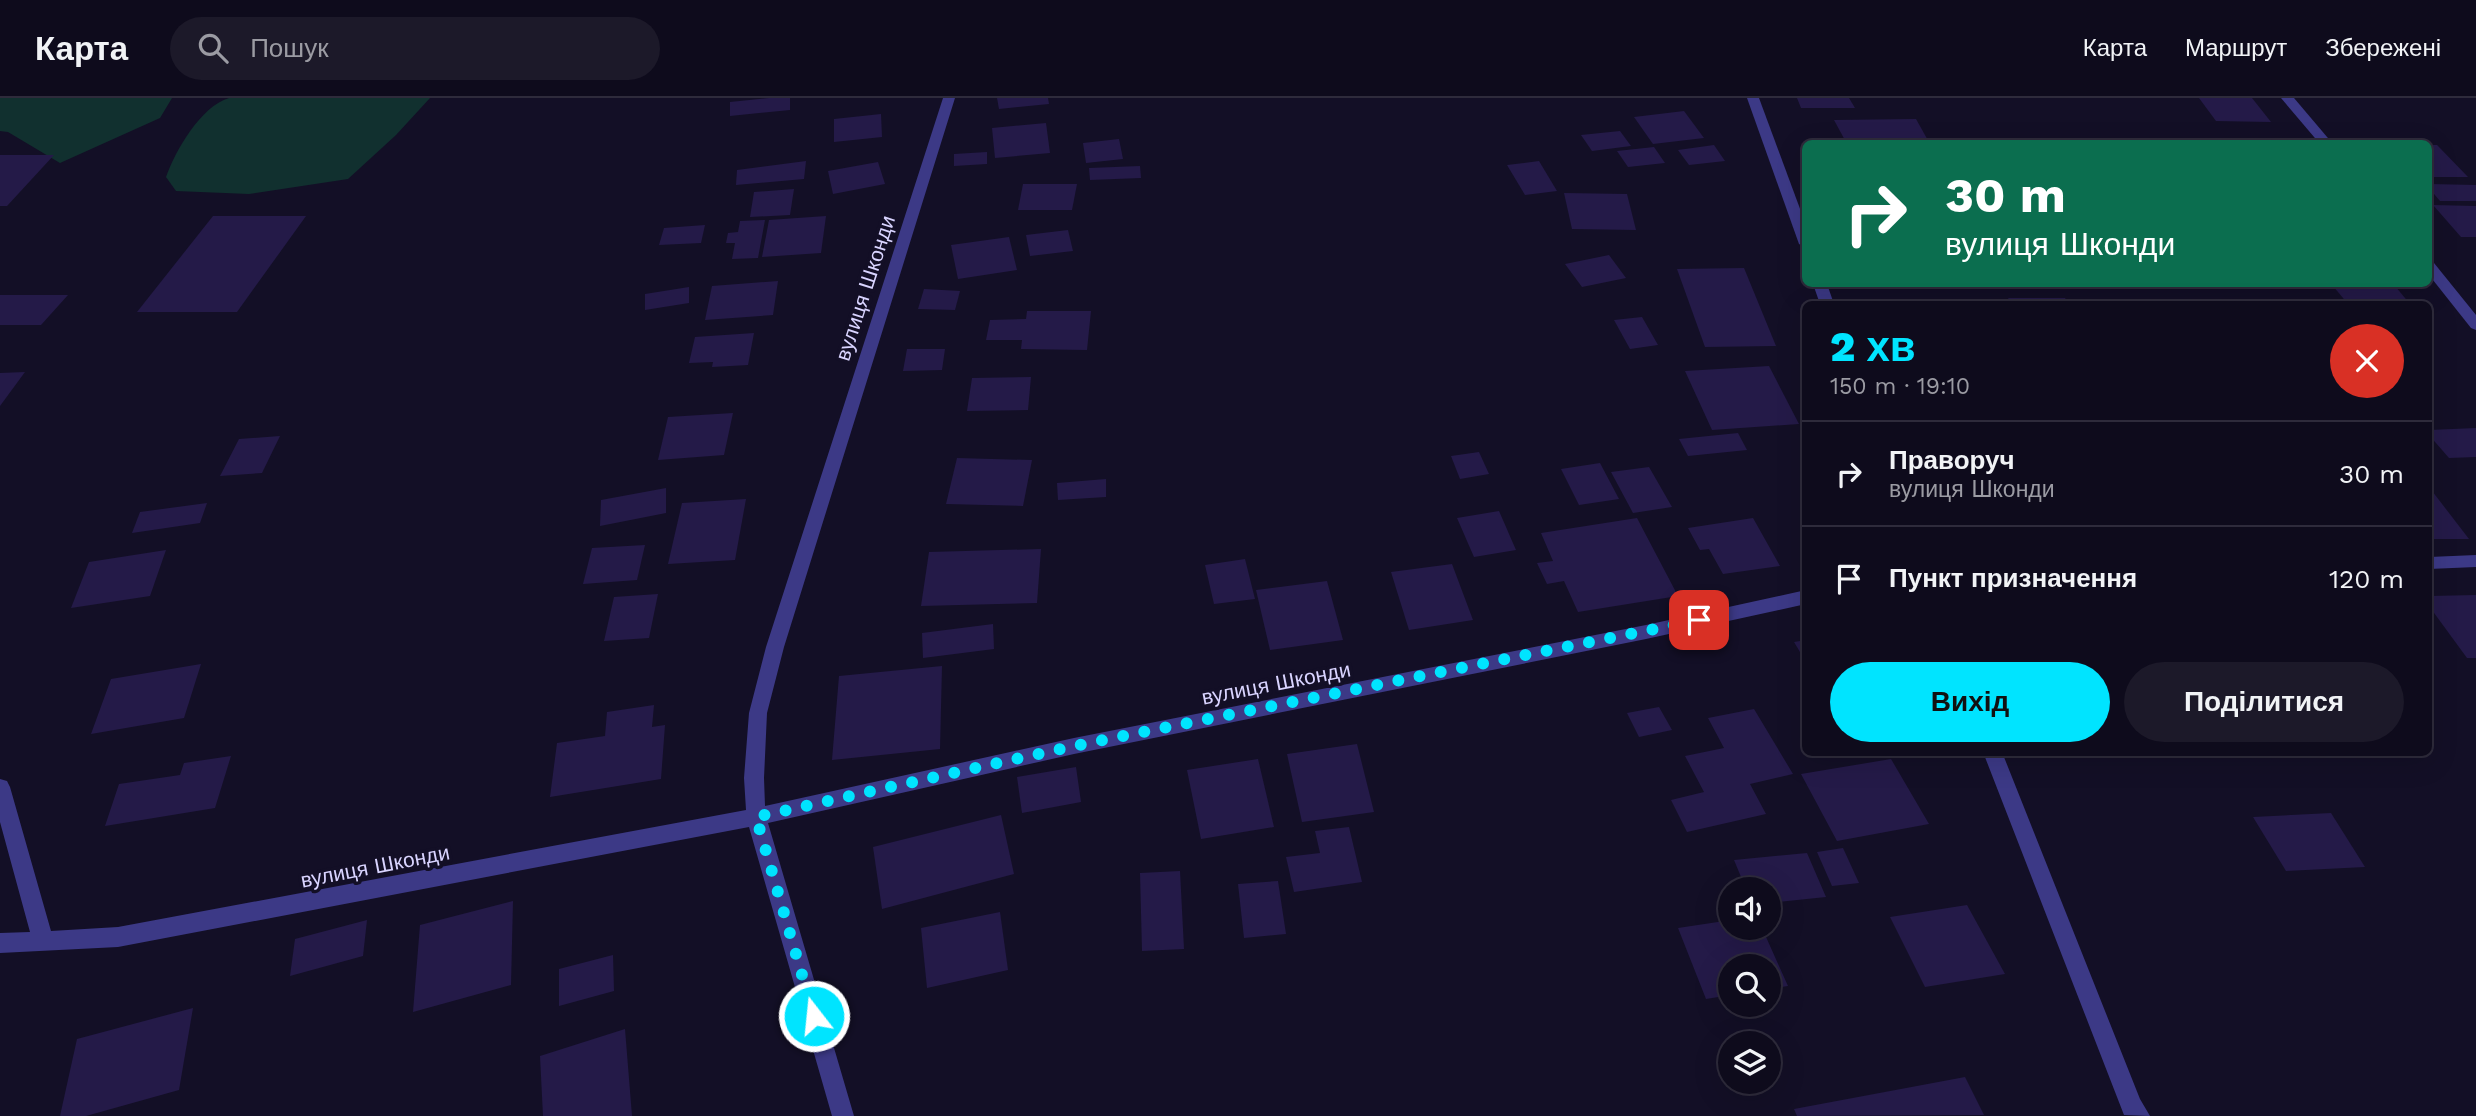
<!DOCTYPE html>
<html lang="uk">
<meta charset="utf-8">
<style>
:root{--surface:#0e0b1c;--page:#1c1929;--text:#f1f3f6;--muted:#9b9ba3;--line:#2e2b3b;--accent:#00e4ff}
body{margin:0;font-family:"Work Sans",sans-serif;background:var(--page);color:var(--text);height:100vh;display:flex;flex-direction:column;font-size:26px;white-space:nowrap}
*{box-sizing:border-box;margin:0}
p{font-size:23px;color:var(--muted)}
.icon{flex:none;width:38px;height:38px;fill:none;stroke:currentColor;stroke-width:2;stroke-linecap:round;stroke-linejoin:round}
.map{position:relative;flex:1;overflow:hidden}
.drawer{position:absolute;left:1802px;top:203px;width:630px;height:455px;display:flex;flex-direction:column;background:var(--surface);border-radius:10px;box-shadow:0 7px 28px #0002,0 0 0 2px var(--line)}
.drawer>*{flex:none}
.top-card{position:absolute;left:1802px;top:42px;width:630px;height:147px;border-radius:10px;box-shadow:0 7px 28px #0002,0 0 0 2px var(--line);background:#0b6e4f;color:#fff;overflow:hidden}
.buttons{position:absolute;left:1718px;top:779px;display:grid;gap:14px}
.buttons a{display:grid;place-items:center;width:63px;height:63px;border-radius:50%;background:var(--surface);box-shadow:0 7px 28px #0002,0 0 0 2px var(--line);font-size:35px}
.pin{position:absolute;display:grid;place-items:center;width:60px;height:60px;color:#fff;margin:-30px;border-radius:14px;box-shadow:0 4px 10px #0006}
.me{position:absolute;width:77px;margin:-38px;rotate:344deg;stroke-linejoin:round;filter:drop-shadow(0 0 5px #0008)}
.turn{display:flex;align-items:center;gap:24px;height:147px;padding:0 28px;font-size:32px}
.turn .icon{width:91px;height:91px;stroke-width:2.5}
.turn b{display:block;font-size:49px;line-height:60px}
.round{display:grid;place-items:center;flex:none;width:74px;height:74px;border-radius:37px;background:var(--page)}
.headline{display:flex;align-items:center;justify-content:space-between;height:119px;padding:0 28px}
h1{font-size:42px;font-weight:800;line-height:52px;color:var(--accent)}
.primary-button{display:flex;gap:14px;margin-top:auto;padding:14px 28px}
.primary-button a{flex:1;height:80px;border-radius:42px;background:var(--accent);color:#111;font-size:28px;font-weight:800;line-height:80px;text-align:center}
.primary-button a+a{background:var(--page);color:var(--text)}
ul{padding:0;list-style:none}
li{display:flex;align-items:center;gap:21px;height:105px;padding:0 28px;border-top:2px solid var(--line)}
li div{flex:1}
li b{display:block;font-size:26px}
li em{font-style:normal}
header{display:flex;align-items:center;gap:42px;box-sizing:border-box;height:98px;padding:0 35px;background:var(--surface);border-bottom:2px solid var(--line)}
header strong{font-size:33px}
nav{display:flex;gap:38px;margin-inline-start:auto;font-size:24px}
.search{width:490px;height:63px;background:var(--page);display:flex;align-items:center;gap:18px;box-sizing:border-box;padding:0 24px;border-radius:38px;color:var(--muted);font-size:26px}
.map>svg:first-child{display:block}
.green{fill:#11302f}
.building{fill:#241a48}
.lines{fill:none;stroke-linecap:round;stroke-linejoin:round}
.minor{fill:#3c3986;fill-rule:evenodd}
.route{stroke:#00e4ff;stroke-width:12;stroke-dasharray:0 21.6}
.labels{text-anchor:middle;dominant-baseline:central;stroke-width:7;stroke-linejoin:round;paint-order:stroke}
.street-label{font-size:21px;fill:#d9d4ff;stroke:#130f26}
</style>
<header>
<strong>Карта</strong>
<div class="search"><svg class="icon" aria-label="search" viewBox="0 0 24 24"><circle cx="10" cy="10" r="6"/><path d="M15 15l6 6"/></svg>Пошук</div>
<nav><a>Карта</a><a>Маршрут</a><a>Збережені</a></nav>
</header>
<div class="map">
<svg width="2476" height="1018" viewBox="0 0 2476 1018">
<rect width="100%" height="100%" fill="#130f26"/>
<g class="green">
<polygon points="0,0 172,0 160,20 60,65 8,34 0,33"/>
<path d="M229 0H430L396 37 348 81 249 96 176 93 166 79C175 53 201 8 229 0Z"/>
</g>
<g class="building">
<polygon points="769,0 790,0 790,12 730,18 730,4"/>
<polygon points="997,0 1048,0 1049,6 999,11"/>
<polygon points="1797,0 1849,0 1855,10 1801,10"/>
<polygon points="2199,0 2252,0 2271,24 2216,23"/>
<polygon points="1684,13 1704,40 1653,46 1634,19"/>
<polygon points="881,16 882,39 834,44 834,21"/>
<polygon points="1916,21 1930,46 1847,46 1834,22"/>
<polygon points="1046,25 1050,55 995,60 992,30"/>
<polygon points="1620,33 1631,48 1592,53 1581,37"/>
<polygon points="1119,41 1123,61 1086,65 1083,45"/>
<polygon points="1714,47 1725,63 1689,67 1678,52"/>
<polygon points="2429,47 2437,47 2468,79 2429,79"/>
<polygon points="1654,49 1665,65 1628,69 1617,53"/>
<polygon points="987,54 987,66 954,68 954,56"/>
<polygon points="0,57 54,57 7,108 0,108"/>
<polygon points="806,63 804,81 736,87 737,72"/>
<polygon points="1539,63 1557,93 1525,97 1507,67"/>
<polygon points="878,64 885,86 833,96 828,73"/>
<polygon points="1140,68 1141,80 1090,82 1089,70"/>
<polygon points="1023,86 1077,86 1072,112 1018,112"/>
<polygon points="2429,86 2476,87 2476,103 2440,103 2429,90"/>
<polygon points="794,91 790,117 750,119 754,94"/>
<polygon points="1564,95 1627,96 1636,132 1572,131"/>
<polygon points="2433,107 2476,108 2476,139 2461,139"/>
<polygon points="213,118 306,118 237,214 137,214"/>
<polygon points="826,118 821,155 762,159 769,122"/>
<polygon points="765,122 758,160 732,161 735,145 726,145 728,135 738,134 740,123"/>
<polygon points="705,127 701,145 659,147 664,130"/>
<polygon points="1068,132 1073,153 1030,158 1026,137"/>
<polygon points="1009,139 1017,172 958,181 951,147"/>
<polygon points="1609,157 1626,180 1582,189 1565,166"/>
<polygon points="1744,170 1776,248 1705,249 1677,171"/>
<polygon points="778,183 773,217 705,222 712,188"/>
<polygon points="2333,188 2395,188 2410,206 2348,206"/>
<polygon points="689,189 689,205 645,212 645,196"/>
<polygon points="924,191 960,193 955,212 918,211"/>
<polygon points="0,197 68,197 41,227 0,227"/>
<polygon points="2008,200 2065,200 2069,206 2012,206"/>
<polygon points="2325,203 2328,206 2268,206 2266,204"/>
<polygon points="1027,213 1091,213 1087,252 1021,251 1022,242 986,242 990,222 1026,221"/>
<polygon points="1642,219 1658,247 1630,251 1614,222"/>
<polygon points="754,235 748,267 712,269 713,264 689,265 695,239"/>
<polygon points="907,251 945,251 942,272 903,273"/>
<polygon points="1769,268 1799,326 1712,332 1685,273"/>
<polygon points="25,274 0,308 0,275"/>
<polygon points="1031,279 1028,312 967,313 972,280"/>
<polygon points="733,315 724,357 658,362 668,319"/>
<polygon points="2476,330 2476,359 2449,360 2429,337 2429,332"/>
<polygon points="1738,335 1747,352 1688,358 1679,341"/>
<polygon points="280,338 262,375 220,378 239,341"/>
<polygon points="1479,354 1489,376 1460,381 1451,358"/>
<polygon points="957,360 1032,362 1023,408 946,406"/>
<polygon points="1600,365 1619,401 1579,407 1561,371"/>
<polygon points="1649,369 1672,409 1633,415 1611,374"/>
<polygon points="1106,381 1106,399 1058,402 1057,385"/>
<polygon points="2429,389 2469,441 2429,441"/>
<polygon points="666,390 666,415 600,428 601,402"/>
<polygon points="746,401 735,462 668,466 682,405"/>
<polygon points="207,405 200,425 132,435 140,414"/>
<polygon points="1499,413 1516,452 1474,459 1457,420"/>
<polygon points="1637,420 1678,498 1578,514 1564,483 1547,486 1537,465 1553,463 1541,435"/>
<polygon points="1753,420 1780,468 1723,476 1709,451 1700,452 1688,430"/>
<polygon points="645,447 637,482 583,486 592,450"/>
<polygon points="1041,451 1037,505 921,508 929,454"/>
<polygon points="166,452 150,498 71,510 89,464"/>
<polygon points="1245,461 1255,501 1214,506 1205,467"/>
<polygon points="1452,466 1473,522 1409,532 1391,474"/>
<polygon points="1327,483 1343,542 1270,552 1256,492"/>
<polygon points="658,496 649,540 604,543 614,499"/>
<polygon points="2476,497 2476,560 2467,560 2429,508 2429,498"/>
<polygon points="993,526 994,551 923,560 922,535"/>
<polygon points="1806,542 1806,564 1794,544"/>
<polygon points="201,566 184,620 91,636 111,581"/>
<polygon points="942,568 940,651 832,662 839,578"/>
<polygon points="654,607 652,629 665,627 661,681 550,699 557,645 605,638 607,614"/>
<polygon points="1659,609 1672,632 1639,639 1627,615"/>
<polygon points="1754,611 1793,676 1750,686 1766,716 1687,734 1671,702 1704,694 1685,658 1724,650 1708,620"/>
<polygon points="1357,646 1374,714 1302,724 1287,656"/>
<polygon points="231,658 215,710 105,728 119,686 180,677 184,665"/>
<polygon points="1258,661 1274,729 1201,741 1187,672"/>
<polygon points="1891,661 1929,726 1837,743 1801,676"/>
<polygon points="1076,669 1081,704 1022,715 1017,679"/>
<polygon points="2331,715 2365,769 2286,773 2253,719"/>
<polygon points="1001,717 1014,776 882,811 873,749"/>
<polygon points="1349,729 1362,784 1294,794 1286,759 1320,755 1315,733"/>
<polygon points="1843,750 1859,785 1832,788 1817,754"/>
<polygon points="1807,755 1826,799 1769,805 1769,791 1746,791 1734,762"/>
<polygon points="1180,773 1184,851 1142,853 1140,775"/>
<polygon points="1278,783 1286,836 1244,840 1238,786"/>
<polygon points="513,803 511,887 413,914 420,827"/>
<polygon points="1967,807 2005,876 1925,889 1890,819"/>
<polygon points="1000,814 1008,872 927,890 921,830"/>
<polygon points="367,822 363,858 290,878 295,841"/>
<polygon points="1731,822 1731,830 1762,830 1788,888 1769,891 1769,868 1731,868 1731,897 1706,901 1678,830"/>
<polygon points="613,857 614,893 559,908 559,871"/>
<polygon points="193,910 179,992 86,1018 60,1018 77,941"/>
<polygon points="625,931 632,1018 543,1018 540,958"/>
<polygon points="1965,979 1984,1017 1797,1018 1794,1011"/>
</g>
<g class="lines">
<g class="minor">
<polygon points="943,0 955,0 784,549 767,615 764,680 765,708 1074,640 1646,527 1806,492 1806,506 1646,541 1074,656 768,725 854,1018 832,1018 749,729 118,849 0,855 0,835 30,834 0,724 0,681 7,683 10,689 51,833 118,829 746,712 744,680 749,615 766,549"/>
<polygon points="1747,0 1759,0 1806,127 1806,150 1799,146"/>
<polygon points="2281,0 2294,0 2333,46 2320,46"/>
<polygon points="2429,164 2434,165 2476,217 2476,232 2471,230 2429,177"/>
<polygon points="1813,186 1827,186 1834,206 1820,206"/>
<polygon points="2476,457 2476,469 2429,471 2429,459"/>
<polygon points="1983,654 2002,654 2140,1001 2150,1018 2124,1017"/>
</g>
</g>
<g class="lines">
<polyline class="route" points="814,918 756,719 1074,648 1699,522"/>
</g>
<g class="labels">
<g class="street-label">
<text transform="translate(865 190) rotate(-72)">вулиця Шконди</text>
<text transform="translate(1276 585) rotate(-11)">вулиця Шконди</text>
<text transform="translate(375 768) rotate(-11)">вулиця Шконди</text>
</g>
</g>
</svg>
<div class="buttons">
<a><svg class="icon" aria-label="sound" viewBox="0 0 24 24"><path d="M4 9h4l5-4v14l-5-4H4zM17 9q2 3 0 6"/></svg></a>
<a><svg class="icon" aria-label="search" viewBox="0 0 24 24"><circle cx="10" cy="10" r="6"/><path d="M15 15l6 6"/></svg></a>
<a><svg class="icon" aria-label="layers" viewBox="0 0 24 24"><path d="M12 4l9 5-9 5-9-5zM3 14l9 5 9-5"/></svg></a>
</div>
<div class="pin" style="left:1699px;top:522px;background:#d93025"><svg class="icon" aria-label="arrive" viewBox="0 0 24 24"><path d="M6 21V4h12l-3 4 3 4H6"/></svg></div>
<svg class="me" style="left:814px;top:918px" viewBox="-20 -20 40 40"><circle r="17" fill="#00e4ff" stroke="#fff" stroke-width="3"/><path d="M0-11L8 9 0 5-8 9z" fill="#fff"/></svg>
<div class="top-card">
<div class="turn"><svg class="icon" aria-label="right" viewBox="0 0 24 24"><path d="M7 20v-9h11M14 6l5 5-5 5"/></svg><div><b>30 m</b>вулиця Шконди</div></div>
</div>
<section class="drawer">
<div class="headline"><div><h1>2 хв</h1><p>150 m · 19:10</p></div><a class="round" style="background:#d93025;color:#fff"><svg class="icon" aria-label="close" viewBox="0 0 24 24"><path d="M6 6l12 12M18 6L6 18"/></svg></a></div>
<ul>
<li><svg class="icon" aria-label="right" viewBox="0 0 24 24"><path d="M7 20v-9h11M14 6l5 5-5 5"/></svg><div><b>Праворуч</b><p>вулиця Шконди</p></div><em>30 m</em></li>
<li><svg class="icon" aria-label="arrive" viewBox="0 0 24 24"><path d="M6 21V4h12l-3 4 3 4H6"/></svg><div><b>Пункт призначення</b></div><em>120 m</em></li>
</ul>
<div class="primary-button"><a>Вихід</a><a>Поділитися</a></div>
</section>
</div>
